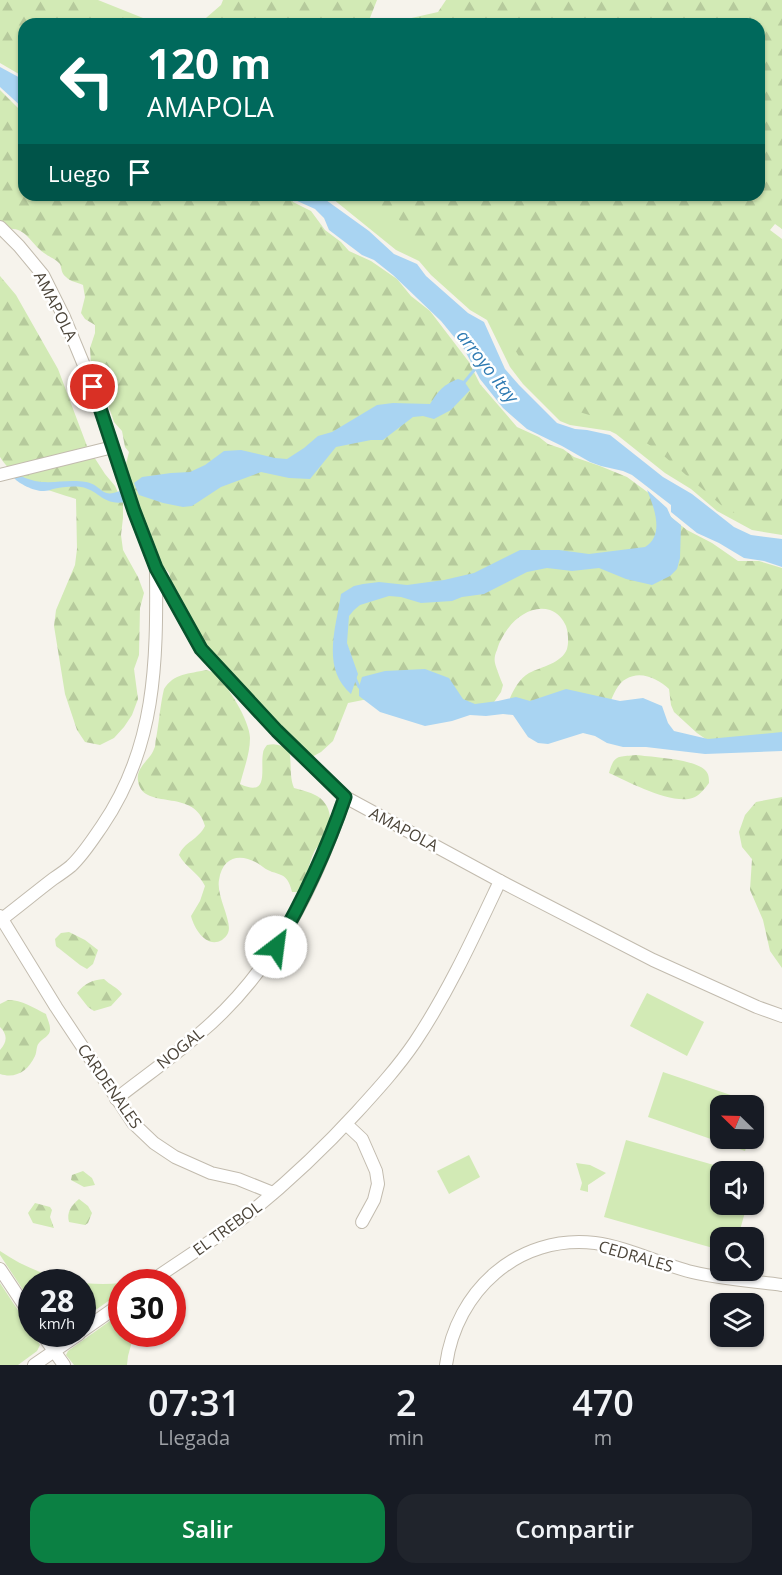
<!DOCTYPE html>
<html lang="es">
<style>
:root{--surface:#171b24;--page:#20242c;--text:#f1f3f6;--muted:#9ea1a6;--accent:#0b8043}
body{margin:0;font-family:"Open Sans",sans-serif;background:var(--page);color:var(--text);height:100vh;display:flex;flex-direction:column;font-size:22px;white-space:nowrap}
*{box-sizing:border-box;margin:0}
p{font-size:20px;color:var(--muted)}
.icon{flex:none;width:33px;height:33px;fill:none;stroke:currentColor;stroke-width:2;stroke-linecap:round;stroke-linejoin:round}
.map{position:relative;height:1365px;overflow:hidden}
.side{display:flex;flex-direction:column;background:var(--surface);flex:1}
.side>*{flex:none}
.hud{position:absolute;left:18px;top:18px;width:747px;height:183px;border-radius:18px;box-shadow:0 2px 4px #0004;background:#00695c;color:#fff;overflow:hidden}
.needle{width:39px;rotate:293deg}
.buttons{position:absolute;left:710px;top:1095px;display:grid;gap:12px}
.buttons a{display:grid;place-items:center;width:54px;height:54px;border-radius:12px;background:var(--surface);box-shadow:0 2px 4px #0004;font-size:30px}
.speed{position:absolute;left:18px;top:1269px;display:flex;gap:12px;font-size:30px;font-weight:700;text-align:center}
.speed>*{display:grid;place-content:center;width:78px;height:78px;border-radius:50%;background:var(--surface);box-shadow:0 2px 4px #0004;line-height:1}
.speed small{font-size:15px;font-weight:400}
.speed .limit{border:9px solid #d22;background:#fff;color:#111}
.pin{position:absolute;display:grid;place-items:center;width:51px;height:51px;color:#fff;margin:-26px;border:3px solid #fff;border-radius:50%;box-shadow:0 2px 6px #0007}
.me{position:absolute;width:66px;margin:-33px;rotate:30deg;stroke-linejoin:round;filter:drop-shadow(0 0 4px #0008)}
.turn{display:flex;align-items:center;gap:21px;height:126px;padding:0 30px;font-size:27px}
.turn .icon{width:78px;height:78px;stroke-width:2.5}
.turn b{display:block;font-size:42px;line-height:51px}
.then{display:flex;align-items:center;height:57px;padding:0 30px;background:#0003;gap:12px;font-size:22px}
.eta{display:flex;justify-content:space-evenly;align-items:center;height:102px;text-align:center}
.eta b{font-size:36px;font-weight:600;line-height:42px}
.button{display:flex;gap:12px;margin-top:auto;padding:12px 30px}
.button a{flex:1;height:69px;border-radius:18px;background:var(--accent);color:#fff;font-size:24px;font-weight:600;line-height:69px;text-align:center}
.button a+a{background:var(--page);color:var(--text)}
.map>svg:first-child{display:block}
.green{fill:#d2eab5}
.forest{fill:url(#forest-firs)}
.water{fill:#a9d4f2}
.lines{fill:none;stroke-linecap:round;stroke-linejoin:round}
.stream{stroke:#a9d4f2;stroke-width:3}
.minor-casing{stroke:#c2bbae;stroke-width:14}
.minor{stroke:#fff;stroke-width:12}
.route-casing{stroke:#07532c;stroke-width:15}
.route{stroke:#0b8043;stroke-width:10}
.labels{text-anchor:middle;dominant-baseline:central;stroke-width:5;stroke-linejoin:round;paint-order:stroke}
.street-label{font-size:16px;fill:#4b4439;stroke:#fff}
.water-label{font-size:18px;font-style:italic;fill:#2e7ab2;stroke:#fff}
</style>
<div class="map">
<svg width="782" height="1365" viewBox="0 0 782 1365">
<defs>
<pattern id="forest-firs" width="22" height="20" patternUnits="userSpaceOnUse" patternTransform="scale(1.5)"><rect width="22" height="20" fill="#d2eab5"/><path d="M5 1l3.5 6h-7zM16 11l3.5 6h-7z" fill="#b6ca9c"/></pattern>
</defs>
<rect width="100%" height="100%" fill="#f6f3ec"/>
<g class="green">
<polygon points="0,0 98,0 158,24 24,24 24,77 0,63"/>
<polygon points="328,195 466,195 782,424 782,535 752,530 717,511 691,489 665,473 616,434 610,431 570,425 560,421 523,384 510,367 487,320 470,310 431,275 419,261 396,250"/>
<polygon points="647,993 704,1022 687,1056 630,1026"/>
<polygon points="663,1072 760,1105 753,1127 753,1106 720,1106 720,1138 749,1139 745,1151 648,1117"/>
<polygon points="626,1140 735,1171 720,1172 720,1204 747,1205 738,1237 720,1238 720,1250 604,1217"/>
<polygon points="469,1155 480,1177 449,1194 437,1171"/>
<polygon points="576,1163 590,1165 606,1173 588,1185 588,1192 580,1190 582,1183"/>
<path d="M0 1251C35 1275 79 1288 121 1283V1292L83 1319 82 1282H32L31 1302 0 1255Z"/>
<polygon points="0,1283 31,1330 32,1334 34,1334 40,1345 37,1351 18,1365 0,1365"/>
<polygon points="121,1313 122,1334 134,1334 128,1356 127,1365 74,1365 66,1355 68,1351"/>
</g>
<g class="forest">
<polygon points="0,0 76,0 100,11 146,24 24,24 24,57 0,41"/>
<polygon points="223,0 377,0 368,23 407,19 438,12 446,0 782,0 782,229 775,224 770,230 782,239 782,526 728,511 657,450 616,423 576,411 538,389 504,331 475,301 434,262 397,217 357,195 759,195 759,24 199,24 221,5"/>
<path d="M0 90 24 114V195H286L291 197 293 202 311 211 325 230 341 242 349 251 371 261 397 279 411 296 430 311 469 362 480 384 517 427 539 437 548 444 563 449 574 457 600 466 627 477 650 494 674 520 687 530 712 543 738 561H759L782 568V745L710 742 697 733 674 712 671 705 669 689C658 679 641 670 626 679 618 683 613 695 610 703L512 706 510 698C514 689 520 678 529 673 541 667 562 663 567 649 569 642 568 632 566 626 563 619 558 613 550 610 526 603 503 628 497 650 495 654 494 659 495 663 496 668 501 680 503 685L501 692 492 705 363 700 348 703 333 741 321 752 310 758 210 652 198 635 193 620 172 585 169 573 157 559 143 524 125 468 129 452 125 447 122 431 114 422 105 396 100 390 91 364 90 348 95 333V325L85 319 81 313 85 297 83 285C77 282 71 282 66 277 61 273 62 269 60 264 56 259 49 257 44 253 27 240 26 224 0 230Z"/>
<path d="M0 276 16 295 58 369 87 446 105 474 115 486 123 503V518L121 535 123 550 138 577 144 593 140 608 139 655 134 669 138 699 132 715 124 727 114 738 100 745 85 742 77 730 65 694 54 626 56 610 75 565 77 549 76 499C49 490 16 483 0 457Z"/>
<path d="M206 670C209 671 211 671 214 673 227 684 250 721 250 738 250 753 244 769 240 784 270 798 260 769 263 753 263 750 265 748 267 745 276 743 281 745 289 750 292 763 289 776 294 788 301 790 310 792 317 796 331 804 334 823 325 837 322 843 317 846 314 852 308 865 307 880 299 892H292C287 869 276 877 263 867 245 853 223 853 219 880 216 896 233 922 228 933 227 936 224 938 222 940 206 949 194 928 191 916L200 901 205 886C199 873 186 868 179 855 184 842 198 840 205 826 195 788 148 810 139 785 133 768 150 761 154 749 156 746 155 742 156 739 159 723 160 706 164 689 174 673 189 674 206 670Z"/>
<path d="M636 755C652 757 694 759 705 770 709 774 709 778 709 783 705 788 701 794 695 797 675 807 629 782 609 773 614 754 619 757 636 755Z"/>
<polygon points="782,797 782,968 770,951 763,920 750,890 752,859 742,847 739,832 745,815 756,802"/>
<polygon points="69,932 85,940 98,950 93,964 87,969 80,965 56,946 55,939 61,933"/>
<path d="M104 979C110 985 117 987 122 994L111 1006 94 1011 88 1007 77 993C85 983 92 980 104 979Z"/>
<path d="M8 1000C22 1000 34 1008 46 1014 47 1018 50 1024 50 1028 51 1036 43 1038 39 1043 36 1046 37 1052 35 1056 28 1071 16 1079 0 1074V1050C7 1042 8 1035 0 1027V1004Z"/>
<polygon points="83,1171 92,1178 95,1185 84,1187 71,1180 72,1175"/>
<path d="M79 1199 88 1206 92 1213 88 1223 85 1225 69 1222C66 1212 72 1205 79 1199Z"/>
<polygon points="35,1203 50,1207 52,1210 50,1217 54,1228 33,1223 28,1213"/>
</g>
<g class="water">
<polygon points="0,67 24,80 24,109 0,87"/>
<polygon points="292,195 319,195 369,231 394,254 417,264 426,276 468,313 484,322 505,369 519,385 557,423 575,429 587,430 610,435 663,477 692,494 734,527 751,535 782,539 782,567 764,561 744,558 719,543 697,533 671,512 671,505 632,475 623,471 601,466 590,462 562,446 527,429 503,408 480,379 464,349 441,321 393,275 374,260 362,255 329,230 324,218 315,209 295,200"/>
<path d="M458 379 464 381 470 390 451 410 434 419 423 416 413 417 383 440H371L336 447 310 479 289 478 261 472 221 487 192 506 183 507 163 503 139 495 134 483 142 477 171 473 190 472 205 465 224 451 241 450 275 458 287 459 304 448 318 436 332 432 377 405 393 403 430 404C439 390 443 385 458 379Z"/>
<path d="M21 476C45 488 62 478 86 482 103 485 100 499 120 491L125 502C103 506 99 490 81 487 73 486 61 487 53 489 50 490 47 491 44 491 36 492 19 484 14 478Z"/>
<path d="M647 490 667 508 671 517 681 525 680 558 677 569 670 576 652 585 626 579 599 568 572 571 547 568 527 572 484 594 462 597 452 601 421 603 401 597 389 596 360 605 354 610 349 616 347 643 358 674 351 694C321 668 336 628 341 594L354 586 363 584 379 582 407 585 444 580 474 573 520 550H559L589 554 645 547C665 535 654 507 647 490Z"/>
<polygon points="425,669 449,678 463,699 475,704 498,701 516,697 530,701 566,689 620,701 643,698 662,706 668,723 674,731 708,739 782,732 782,751 705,754 646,747 623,747 607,743 595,736 583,733 548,744 538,743 528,737 513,715 503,714 486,716 470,715 452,721 425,726 380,712 359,696 359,687 362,677 385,671"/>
</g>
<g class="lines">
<g class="stream">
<polyline points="462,385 475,369"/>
<polyline points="355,678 359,687"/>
</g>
<defs>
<g id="minor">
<polyline points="0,227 19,246 43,275 64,317 93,387 134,511 156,568 201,649 277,731 345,797 500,881 653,960 757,1007 782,1016"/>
<polyline points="0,475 113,447"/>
<polyline points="0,916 56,1007 133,1123 154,1143 175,1157 211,1173 238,1179 273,1193"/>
<path d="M2 919C19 906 36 892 53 879 59 875 65 871 71 866 83 855 93 839 102 826 156 747 157 663 156 570"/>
<path d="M116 1099C144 1077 173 1057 199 1034 273 972 315 887 345 797"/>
<polyline points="346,1124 362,1139 376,1171 378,1184 374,1200 362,1222"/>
<polyline points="0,1269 32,1317"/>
<path d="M150 1282C183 1259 219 1237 251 1212 289 1181 324 1148 357 1112 378 1089 398 1067 415 1042 449 991 474 936 500 881"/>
<polyline points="82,1331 122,1303"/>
<polyline points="42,1334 64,1365"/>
<polyline points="34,1365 79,1334"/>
<path d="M446 1365C456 1291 518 1234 595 1243 627 1247 660 1264 692 1272 721 1279 752 1281 782 1285"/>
</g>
</defs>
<use href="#minor" class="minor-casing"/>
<use href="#minor" class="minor"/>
</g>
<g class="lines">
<defs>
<path id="route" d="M93 387 134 511 156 568 201 649 277 731 345 797C327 849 304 899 276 947"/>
</defs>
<use href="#route" class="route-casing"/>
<use href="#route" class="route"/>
</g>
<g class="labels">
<g class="street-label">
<text transform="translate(56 306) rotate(63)">AMAPOLA</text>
<text transform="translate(404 829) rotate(28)">AMAPOLA</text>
<text transform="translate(180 1048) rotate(-39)">NOGAL</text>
<text transform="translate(110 1086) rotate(55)">CARDENALES</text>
<text transform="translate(227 1228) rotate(-36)">EL TREBOL</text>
<text transform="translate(636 1256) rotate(16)">CEDRALES</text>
</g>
<g class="water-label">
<text transform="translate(488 366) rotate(52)">arroyo Itay</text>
</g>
</g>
</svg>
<div class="buttons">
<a><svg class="needle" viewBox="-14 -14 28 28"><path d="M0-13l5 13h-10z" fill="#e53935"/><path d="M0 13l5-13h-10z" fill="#9ea1a6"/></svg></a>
<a><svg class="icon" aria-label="sound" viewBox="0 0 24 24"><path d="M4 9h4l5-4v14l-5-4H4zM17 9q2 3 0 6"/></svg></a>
<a><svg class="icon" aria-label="search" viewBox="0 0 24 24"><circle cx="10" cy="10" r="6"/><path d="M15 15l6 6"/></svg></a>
<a><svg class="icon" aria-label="layers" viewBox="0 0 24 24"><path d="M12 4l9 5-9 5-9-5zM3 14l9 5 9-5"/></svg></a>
</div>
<div class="speed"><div>28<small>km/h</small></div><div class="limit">30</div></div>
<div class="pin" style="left:93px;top:387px;background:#d93025"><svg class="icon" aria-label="arrive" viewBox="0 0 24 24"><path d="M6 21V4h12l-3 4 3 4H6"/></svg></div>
<svg class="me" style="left:276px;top:947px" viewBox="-20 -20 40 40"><circle r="19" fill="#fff"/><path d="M0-13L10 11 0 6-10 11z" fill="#0b8043"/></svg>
<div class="hud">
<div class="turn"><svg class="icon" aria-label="left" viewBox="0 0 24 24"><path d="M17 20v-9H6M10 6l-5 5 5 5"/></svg><div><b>120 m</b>AMAPOLA</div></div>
<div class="then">Luego<svg class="icon" aria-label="arrive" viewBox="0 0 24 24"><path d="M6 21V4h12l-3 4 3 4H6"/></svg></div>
</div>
</div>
<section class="side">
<div class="eta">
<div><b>07:31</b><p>Llegada</p></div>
<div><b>2</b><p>min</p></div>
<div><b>470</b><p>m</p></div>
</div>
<div class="button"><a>Salir</a><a>Compartir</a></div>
</section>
